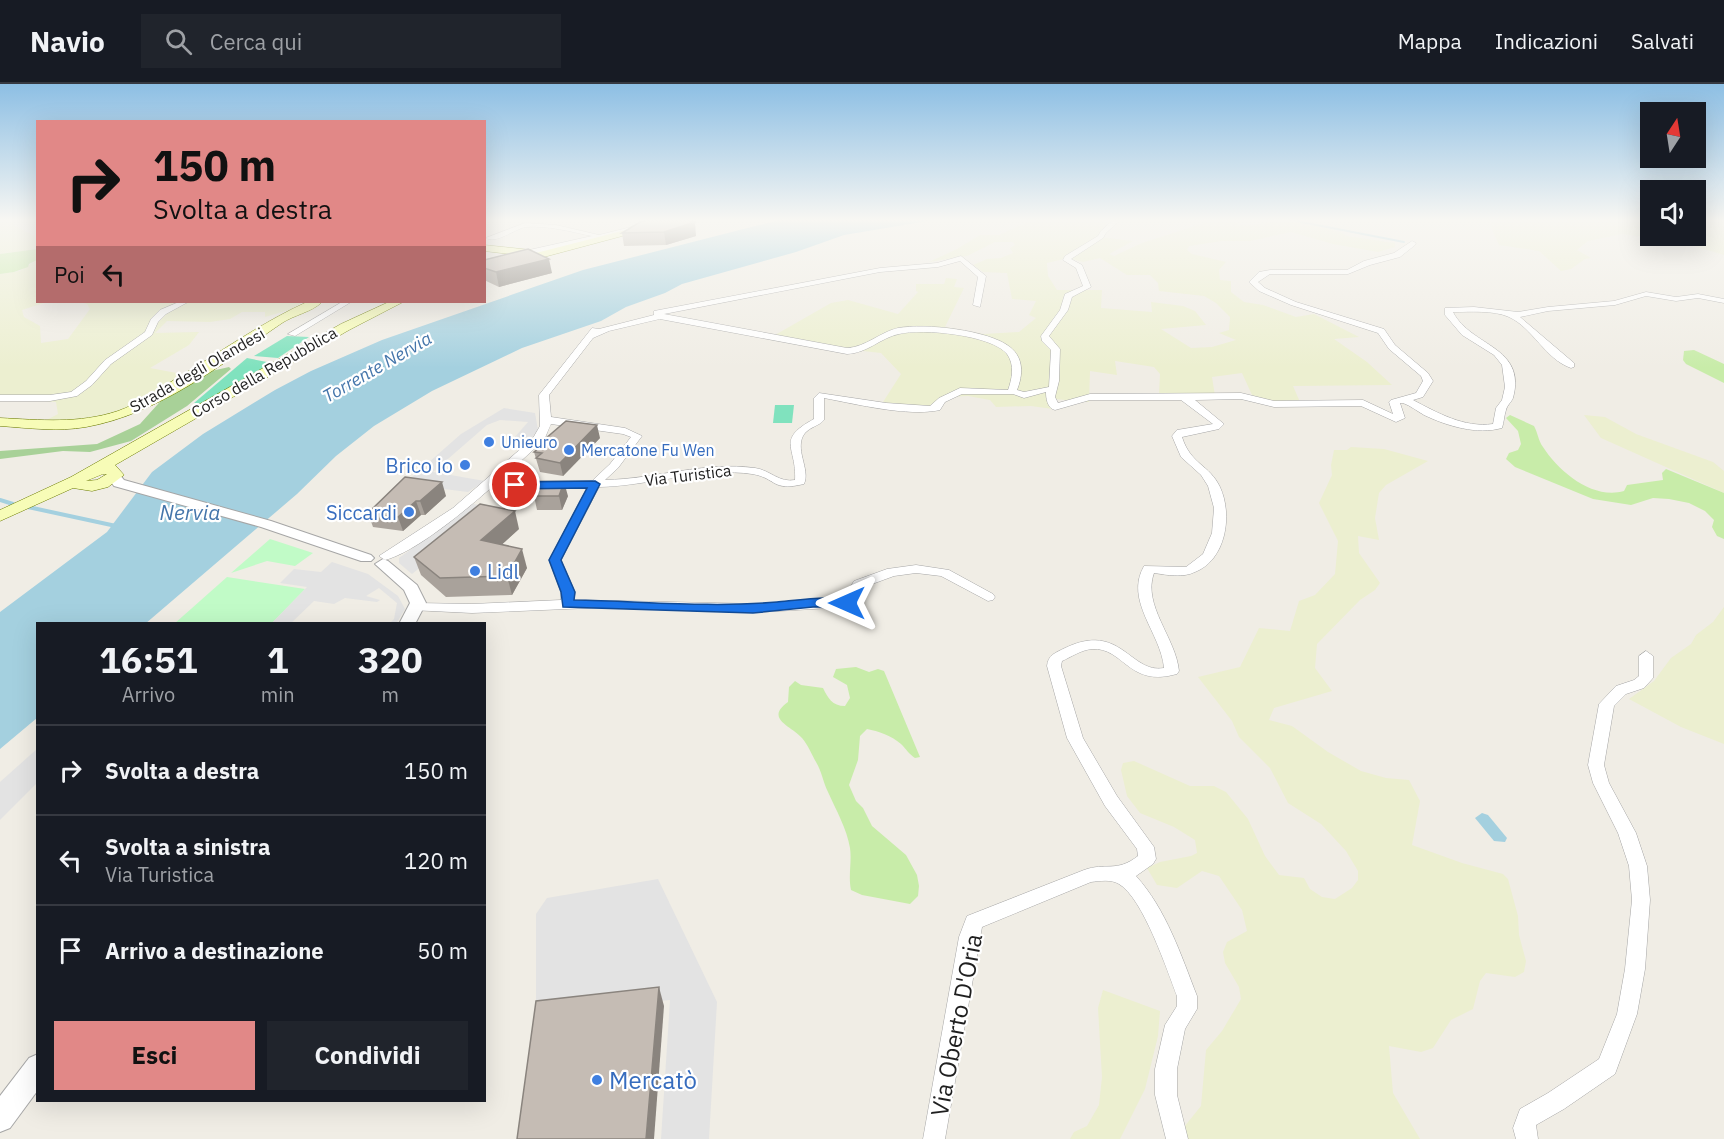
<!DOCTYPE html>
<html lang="it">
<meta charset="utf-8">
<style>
:root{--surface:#171b24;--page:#20242c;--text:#f1f3f6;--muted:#9ea1a6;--line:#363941;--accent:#e18887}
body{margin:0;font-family:"IBM Plex Sans",sans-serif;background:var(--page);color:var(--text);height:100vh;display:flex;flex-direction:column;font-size:22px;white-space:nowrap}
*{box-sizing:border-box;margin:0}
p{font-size:20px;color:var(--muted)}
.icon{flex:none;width:33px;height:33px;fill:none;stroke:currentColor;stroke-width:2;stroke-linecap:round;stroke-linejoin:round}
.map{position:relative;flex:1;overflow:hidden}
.sheet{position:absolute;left:36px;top:538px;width:450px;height:480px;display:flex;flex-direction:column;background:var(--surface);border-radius:0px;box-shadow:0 6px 24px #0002}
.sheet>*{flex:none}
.banner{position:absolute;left:36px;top:36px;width:450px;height:183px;border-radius:0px;box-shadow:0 6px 24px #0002;background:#e18887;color:#111;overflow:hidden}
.needle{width:39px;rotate:12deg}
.tools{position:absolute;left:1640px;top:18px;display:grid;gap:12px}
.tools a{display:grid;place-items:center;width:66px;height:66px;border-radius:0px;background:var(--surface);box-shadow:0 6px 24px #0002;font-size:30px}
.pin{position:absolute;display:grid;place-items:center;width:51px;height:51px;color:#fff;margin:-26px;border:3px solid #fff;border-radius:50%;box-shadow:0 2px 6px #0007}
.me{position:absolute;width:66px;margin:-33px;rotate:270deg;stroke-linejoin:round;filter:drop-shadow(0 0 4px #0008)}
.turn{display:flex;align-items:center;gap:21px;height:126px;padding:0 18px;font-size:27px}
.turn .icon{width:78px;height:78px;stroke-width:2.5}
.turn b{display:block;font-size:42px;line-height:51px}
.then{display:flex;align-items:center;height:57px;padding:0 18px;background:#0003;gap:12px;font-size:22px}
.eta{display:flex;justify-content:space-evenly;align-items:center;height:102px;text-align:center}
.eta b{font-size:36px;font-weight:800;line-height:42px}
.button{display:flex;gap:12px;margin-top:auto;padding:12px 18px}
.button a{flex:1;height:69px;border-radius:0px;background:var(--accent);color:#111;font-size:24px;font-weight:800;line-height:69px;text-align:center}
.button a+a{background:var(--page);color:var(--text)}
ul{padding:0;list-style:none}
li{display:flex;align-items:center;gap:18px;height:90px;padding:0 18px;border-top:2px solid var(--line)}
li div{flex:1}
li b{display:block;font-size:22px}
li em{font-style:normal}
header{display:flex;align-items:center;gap:36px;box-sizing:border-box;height:84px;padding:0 30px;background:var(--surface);border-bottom:2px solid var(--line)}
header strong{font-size:28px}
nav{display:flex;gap:33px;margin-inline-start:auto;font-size:21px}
.search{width:420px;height:54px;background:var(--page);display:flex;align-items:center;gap:15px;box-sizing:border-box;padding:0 21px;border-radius:0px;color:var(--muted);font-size:22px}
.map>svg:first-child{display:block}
.farmland{fill:#ecefd0;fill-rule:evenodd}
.grass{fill:#c8eca9}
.forest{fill:#a8d198}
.park{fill:#c1fbc7}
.pitch{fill:#80e2be}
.parking{fill:#e3e3e3}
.water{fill:#a4d0df}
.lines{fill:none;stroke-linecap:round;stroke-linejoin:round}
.stream-far1{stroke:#a4d0df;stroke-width:2}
.stream{stroke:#a4d0df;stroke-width:4}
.minor-casing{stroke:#a6a6a6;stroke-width:1}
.tertiary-casing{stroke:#a6a6a6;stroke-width:2}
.secondary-casing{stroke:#6b7b01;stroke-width:1}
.minor{fill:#fff;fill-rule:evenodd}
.tertiary{fill:#fff;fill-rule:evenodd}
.secondary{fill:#f7fcb7;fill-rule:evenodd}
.wall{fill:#a9a29b}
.shaded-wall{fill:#8a847e}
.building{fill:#c5bcb4;stroke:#8a847e;stroke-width:1.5}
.route{fill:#1a73e8;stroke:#114b97;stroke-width:1.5}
.shop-dot{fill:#3f7fe0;stroke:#fff;stroke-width:2}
.labels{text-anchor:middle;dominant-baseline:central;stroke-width:4.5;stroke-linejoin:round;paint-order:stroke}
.far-street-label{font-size:16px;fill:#1f1f1f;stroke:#fff}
.far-shop-label{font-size:16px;fill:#366cbe;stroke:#fff;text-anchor:start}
.far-water-label{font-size:18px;font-style:italic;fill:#4576ab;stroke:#fff}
.shop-label{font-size:20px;fill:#366cbe;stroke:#fff;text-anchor:end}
.water-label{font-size:21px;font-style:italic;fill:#4576ab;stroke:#fff}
.near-street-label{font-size:24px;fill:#1f1f1f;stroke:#fff}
.near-shop-label{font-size:24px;fill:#366cbe;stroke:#fff;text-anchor:start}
</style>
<header>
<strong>Navio</strong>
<div class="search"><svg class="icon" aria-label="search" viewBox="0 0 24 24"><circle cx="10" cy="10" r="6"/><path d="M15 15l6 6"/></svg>Cerca qui</div>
<nav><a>Mappa</a><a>Indicazioni</a><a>Salvati</a></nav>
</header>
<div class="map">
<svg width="1724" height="1055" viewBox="0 0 1724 1055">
<rect width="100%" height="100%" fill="#f0ede5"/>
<g class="farmland">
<polygon points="0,136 10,136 15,142 37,153 37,165 0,170"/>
<path d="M1032 136H1108L1099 153 1133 157 1109 170 1114 172 1142 159 1204 139 1202 138 1207 136H1227L1245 142 1280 137 1307 140 1340 148 1347 152 1395 159V163L1378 168 1333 160 1291 148 1250 157H1222L1189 162 1187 166 1192 170 1226 178 1219 186 1220 196 1231 197V208L1244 218 1263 221 1296 233 1314 230 1359 253 1334 255 1367 278 1392 301 1293 302 1300 318H1274L1252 311 1242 289 1212 293 1215 312 1159 310 1160 290 1154 283 1115 277 1117 291 1090 287 1089 318 1054 315 1053 325 1031 322 996 323 990 316 968 312 948 313 935 324 883 318 901 290 881 269 837 264 775 251 831 219 848 216 898 230 918 208 916 207V200H944L946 194 957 195 954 203 964 204 945 243 983 250 1019 248 1036 234 1029 231 1036 217 1012 215 1007 189 983 188 973 181 987 175 1001 174 1013 169 1010 164 1015 161 1013 158H995L967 172 929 178 957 165 980 151H999ZM1068 174 1083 178 1100 174 1127 191H1150L1158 199 1159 207 1204 212 1216 219 1230 233 1229 246 1219 249 1236 256 1212 263 1191 264 1161 245 1206 241 1195 227 1183 222 1151 218 1152 228 1101 224 1102 206H1057L1048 192 1047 179Z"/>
<polygon points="1495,136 1650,136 1650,152 1695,152 1695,136 1724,136 1724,171 1677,157 1622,150 1588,157 1577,166 1591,174 1585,175 1571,185 1561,187 1539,167 1499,161 1490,141"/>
<polygon points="37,176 38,218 47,218 22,226 24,233 40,242 41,259 68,255 90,225 87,220 81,218 303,218 292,225 265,233 265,228 242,228 230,235 210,238 167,237 155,249 199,248 189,261 150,284 182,290 134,322 99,334 41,339 58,330 56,318 0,313 0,190 20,187"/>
<polygon points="1584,331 1605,333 1636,350 1713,378 1724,387 1724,409 1601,354"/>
<polygon points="1351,363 1384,365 1428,377 1386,401 1379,409 1375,434 1379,456 1358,452 1359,469 1380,499 1375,506 1360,516 1317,560 1315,584 1332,607 1274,624 1269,636 1292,642 1328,668 1361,687 1386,694 1409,696 1420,717 1412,761 1462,779 1503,790 1508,795 1518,832 1519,851 1526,877 1524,888 1515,893 1486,889 1480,897 1473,925 1451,936 1433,964 1421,968 1389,962 1393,1009 1420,1055 1184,1055 1184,1043 1201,1022 1206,966 1222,947 1241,915 1239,903 1225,879 1223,868 1227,858 1247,847 1242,826 1219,792 1202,787 1177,804 1157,801 1147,784 1160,778 1191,772 1197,769 1195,756 1174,743 1140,729 1127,712 1121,686 1123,679 1134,677 1190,702 1214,702 1226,708 1248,735 1265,772 1279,791 1304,794 1310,805 1322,813 1335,815 1352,804 1358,796 1358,787 1346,767 1321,740 1288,719 1270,684 1239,653 1232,637 1198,593 1240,583 1259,544 1290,547 1299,517 1315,511 1335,490 1338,457 1319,419 1332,391 1331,381 1334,366 1347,366"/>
<polygon points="1724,523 1724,660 1681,643 1629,615 1654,597 1671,574 1691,560 1696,551 1713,538"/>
<polygon points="1103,906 1160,927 1158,952 1145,1005 1120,1055 1070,1055 1074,1048 1087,1042 1099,1021 1102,993 1098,924"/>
</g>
<g class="grass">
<polygon points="37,165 37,176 29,180 28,183 14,188 0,190 0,170"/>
<polygon points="1694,266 1724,280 1724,299 1686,280 1683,276 1684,267"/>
<path d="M1510 331 1534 342C1538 349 1538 356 1543 363 1559 388 1593 416 1624 407L1627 401 1663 396 1662 389 1666 385 1724 409V455L1717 452 1712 443 1714 436 1705 427 1689 419 1669 415 1653 414 1631 421 1593 415 1515 383 1506 375 1509 369 1518 366 1521 360 1518 347 1506 334Z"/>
<path d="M856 583 869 588 878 585 884 587 920 673 915 674C909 670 906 665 901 660 892 652 878 647 867 645L860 652 858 676 849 701 856 717 863 724 872 742 906 771 917 791 919 802 918 812 910 820 862 811 851 806C848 792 852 778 850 764 847 745 836 726 828 708 823 698 822 688 816 678 812 671 808 661 802 654 792 642 764 635 788 618L789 603 795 597 801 601 823 604C828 614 832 622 845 622L850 614 847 601 833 593 836 585Z"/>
</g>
<polygon class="forest" points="229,283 231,285 187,322 131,357 90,368 63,367 0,375 0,367 97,360 140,340 167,310 207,288"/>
<g class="park">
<polygon points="270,455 313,469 295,482 267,477 231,489"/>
<polygon points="227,493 305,505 271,540 174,540"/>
</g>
<g class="pitch">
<polygon points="287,252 309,253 278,274 254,272"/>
<polygon points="247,274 272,279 202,320 194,319"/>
<polygon points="775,321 794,321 792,339 773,339"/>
</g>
<g class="parking">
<polygon points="504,324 535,329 538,346 530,356 514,354 528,338 500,336 487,341 433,388 485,397 468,408 404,400 461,350"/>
<polygon points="473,420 494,423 412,490 399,479 399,474"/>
<polygon points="332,478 368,490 398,512 405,525 396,540 389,540 394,535 397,519 379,504 366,512 380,516 377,518 345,514 334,520 314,517 290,540 271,540 307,503 280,499 294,485 321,488"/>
<polygon points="37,665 37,699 0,736 0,698"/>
<polygon points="658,795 717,918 709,1055 661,1055 670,916 536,928 536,830 547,814"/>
</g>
<g class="water">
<polygon points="779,136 934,136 844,151 796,168 682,200 665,209 626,223 601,237 522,264 432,307 374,342 336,372 297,410 145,540 38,540 37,634 0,665 0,528 107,448 152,388 203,350 275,306 311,287 382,256 583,186"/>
<polygon points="1482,729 1488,731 1507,754 1505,758 1494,757 1475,734"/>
</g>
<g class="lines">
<polyline class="stream-far1" points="1291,136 1404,158"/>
<g class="stream">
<polyline points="0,416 13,420"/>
<polyline points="28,423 116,442"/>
</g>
<defs>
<g id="minor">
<path d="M1113 136H1120L1106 149 1103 154 1071 175 1082 181 1091 203 1072 213 1068 226 1049 252 1060 265 1059 297 1055 313 1058 319 1090 310 1241 309 1274 317 1363 316 1393 330 1389 318 1391 316 1416 309 1423 297 1421 292 1389 265 1378 249 1291 221 1259 207 1249 198 1259 188 1270 186H1347L1364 177 1394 169 1412 157 1416 159 1415 161 1400 173 1370 181 1348 190H1270L1258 198 1265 204 1296 218 1384 245 1395 261 1428 289 1433 297 1423 313 1413 316C1438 329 1464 344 1493 340L1496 324 1502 316 1505 303 1502 281 1494 271 1462 251 1445 231V224L1474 223 1518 228 1548 223 1614 217 1646 208 1676 213 1698 210 1724 215V219L1698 214 1676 217 1646 212 1615 221 1548 227 1520 233 1574 279V283L1571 284C1545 275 1533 244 1509 233 1494 226 1469 228 1453 228 1471 263 1527 262 1513 314 1511 319 1507 321 1506 326 1504 332 1504 338 1502 344 1477 351 1447 342 1424 331 1417 327 1411 322 1403 319H1400L1405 334 1396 338 1361 322 1274 323 1241 315 1195 316 1224 340 1219 345 1182 353C1191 381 1209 380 1220 403 1233 431 1226 476 1195 488 1183 494 1167 491 1154 489 1142 521 1176 554 1179 587L1177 590C1128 604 1124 563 1092 565 1081 566 1071 573 1062 577L1061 582 1083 654 1117 712 1154 763 1156 775 1153 780 1136 792C1166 825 1181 871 1197 912V925L1185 945 1177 985V1011L1188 1055H1166L1155 1011V985L1165 941 1177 922V912C1167 886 1143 814 1119 800 1111 795 1100 797 1091 798L982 843 945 1055H923L959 853 967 832 1084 786C1106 778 1116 789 1138 772L1137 765 1105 722 1067 654 1047 582C1048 571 1055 569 1065 564 1121 537 1130 590 1164 584 1161 549 1124 517 1144 482L1186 483 1203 470 1212 449 1214 424 1208 402 1201 391 1181 373 1172 352 1177 346 1213 340 1181 316H1090L1055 326C1047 324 1046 314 1046 308L1024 314 1013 310H962L945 318 940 326C908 333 856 320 824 314V336C819 342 810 343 805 349 793 364 811 385 804 400 771 408 777 394 752 390 707 383 647 402 599 403L561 476 575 508 574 516 762 520 843 515 854 497 887 485 916 481 949 486 993 510 995 513 993 516 988 517 941 492 916 489 894 492 864 503 852 522 847 523 762 528 613 523 472 529 411 526 409 523 411 520 416 519 472 520 561 516V508L549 476 587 404 528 405 492 403C467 425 416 468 385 476L379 472 453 424 533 354 540 342 539 311 592 244 599 245 654 231V227L880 184 937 179 961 172 986 192 980 223 973 221 978 193 960 177 938 183 880 188 664 230 847 264C866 263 880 248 898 244 925 239 989 246 1010 263 1024 274 1023 291 1017 306L1024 308 1049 303 1051 266 1042 257 1041 252 1060 226 1065 210 1083 202 1076 184 1063 176 1065 172 1098 152 1101 147ZM660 235 847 270C868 269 880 254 899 250 922 244 992 251 1007 270 1015 281 1012 295 1008 306L960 304 939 314 930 322 886 319 819 309 814 314V335C775 356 797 363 795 396 779 399 770 386 755 384 705 377 655 395 605 396L618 384 642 352 625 344 551 333 549 311 593 254 609 247ZM551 340 623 350 631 353 610 380 592 397H499L544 356Z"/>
<path d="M525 139 556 141 599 151 643 140 646 142 533 171 484 180V176L592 152C572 148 547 141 526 143 514 145 497 160 486 154Z"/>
<polygon points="179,218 188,218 166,230 158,238 152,251 111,280 92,301 77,312 50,317 0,317 0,311 50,311 71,308 86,297 105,276 145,248 151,235 160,226"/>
<polygon points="342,218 351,218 295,252 288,250"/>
<polygon points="1646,567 1653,572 1653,594 1644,604 1626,610 1614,622 1604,681 1609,699 1636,749 1647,782 1650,816 1645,885 1637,930 1615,990 1564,1025 1536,1041 1538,1055 1516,1055 1513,1044 1520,1025 1548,1009 1599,975 1617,930 1625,885 1632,816 1629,782 1618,749 1593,699 1588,681 1599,620 1616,602 1634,596 1639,592 1639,572"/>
</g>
<g id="tertiary">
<polygon points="114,389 119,390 124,396 271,437 371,471 374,474 371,477 361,477 261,443 114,402 107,393"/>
<polygon points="383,475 388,477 417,501 426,519 415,540 399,540 410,519 404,506 375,480"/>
<polygon points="38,970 38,1006 10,1044 0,1048 0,1012 29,974"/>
</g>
<g id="secondary">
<polygon points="665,136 682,136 484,189 484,183 527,172 484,167 484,161 531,166 536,169"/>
<path d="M307 218H322C312 228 294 231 282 239 222 280 159 330 86 343 58 348 28 344 0 342V334C40 336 79 340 118 327 138 320 156 307 174 296 218 270 262 238 307 218Z"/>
<path d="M389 218H403L349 246 115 381 124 391 108 403 92 407 73 404 0 437V426L71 393 341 240ZM103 390H107L97 396 86 397Z"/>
</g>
</defs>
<use href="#minor" class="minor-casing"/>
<use href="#tertiary" class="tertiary-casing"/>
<use href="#secondary" class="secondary-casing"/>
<use href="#minor" class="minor"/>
<use href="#tertiary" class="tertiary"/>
<use href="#secondary" class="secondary"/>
</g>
<g class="wall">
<polygon points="640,138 696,152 666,161 624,162 622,149"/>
<polygon points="484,176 552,189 499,203 484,196"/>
<polygon points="600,354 563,392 540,388 534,368 538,365 537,362"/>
<polygon points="405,393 446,412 425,431 421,431 403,447 373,443 368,429"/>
<polygon points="534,412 568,412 562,426 537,426"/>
<polygon points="519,445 501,461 527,484 512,511 446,513 421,491 414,473"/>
</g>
<g class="shaded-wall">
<polygon points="695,138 696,152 666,161 664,148"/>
<polygon points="549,175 552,189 499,203 496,188"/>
<polygon points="597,341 600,354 563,392 560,379"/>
<polygon points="442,398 446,412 425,431 420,417"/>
<polygon points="564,398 568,412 562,426 559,412"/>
<polygon points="416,417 421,431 403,447 398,433"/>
<polygon points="515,427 519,445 486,475 481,456"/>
<polygon points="522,465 527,484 512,511 507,492"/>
<polygon points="659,903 664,922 654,1055 646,1055"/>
</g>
<g class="building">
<polygon points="646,136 688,136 695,138 664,148 622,149 640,138"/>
<polygon points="528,165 549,175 496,188 484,184 484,176"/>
<polygon points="566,337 597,341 560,379 536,374 542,369 534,368 540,363 537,362"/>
<polygon points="405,393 442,398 420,417 416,417 398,433 368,429"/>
<polygon points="564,398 559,412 534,412 540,399"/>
<polygon points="480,420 515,427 481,456 522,465 507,492 440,494 414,473"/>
<polygon points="659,903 646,1055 517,1055 536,917"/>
</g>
<linearGradient id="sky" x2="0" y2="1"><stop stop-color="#8dbfe4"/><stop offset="0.48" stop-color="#f8f7f3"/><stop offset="1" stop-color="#f8f7f3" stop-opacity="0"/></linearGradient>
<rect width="1724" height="284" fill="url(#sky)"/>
<path class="route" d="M595 397 600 400 561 476 575 508 574 516C641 517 710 524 777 518 792 517 844 509 853 519L847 523H813L753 529 563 523 561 508 549 476 587 404 515 405 509 401 515 398Z"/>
<g class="shop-dot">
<circle cx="489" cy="358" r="6"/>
<circle cx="569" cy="366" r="6"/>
<circle cx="465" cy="381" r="6"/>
<circle cx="409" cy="428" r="6"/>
<circle cx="475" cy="487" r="6"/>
<circle cx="597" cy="996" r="6"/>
</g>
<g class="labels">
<g class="far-street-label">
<text transform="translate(197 286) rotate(-30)">Strada degli Olandesi</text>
<text transform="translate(264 288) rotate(-30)">Corso della Repubblica</text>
<text transform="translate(688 391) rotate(-7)">Via Turistica</text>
</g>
<g class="far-shop-label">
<text x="501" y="358">Unieuro</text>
<text x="581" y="366">Mercatone Fu Wen</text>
</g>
<g class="far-water-label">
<text transform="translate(377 283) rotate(-30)">Torrente Nervia</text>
</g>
<g class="shop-label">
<text x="453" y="381">Brico io</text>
<text x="397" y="428">Siccardi</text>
<text x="487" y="487" text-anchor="start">Lidl</text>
</g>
<g class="water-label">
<text x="190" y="428">Nervia</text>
</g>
<g class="near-street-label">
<text transform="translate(956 941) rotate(-79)">Via Oberto D'Oria</text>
</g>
<g class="near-shop-label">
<text x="609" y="996">Mercatò</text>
</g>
</g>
</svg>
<div class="tools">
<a><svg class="needle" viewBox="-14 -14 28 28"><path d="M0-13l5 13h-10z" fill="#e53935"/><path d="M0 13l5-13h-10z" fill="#9ea1a6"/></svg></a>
<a><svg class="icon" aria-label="sound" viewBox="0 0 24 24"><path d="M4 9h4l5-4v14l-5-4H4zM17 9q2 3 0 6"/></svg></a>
</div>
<div class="pin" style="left:515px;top:401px;background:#d93025"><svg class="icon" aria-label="arrive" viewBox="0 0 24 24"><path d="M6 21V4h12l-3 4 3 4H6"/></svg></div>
<svg class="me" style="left:847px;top:519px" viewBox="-20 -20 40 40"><path d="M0-17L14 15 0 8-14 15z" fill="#1a73e8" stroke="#fff" stroke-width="4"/></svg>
<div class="banner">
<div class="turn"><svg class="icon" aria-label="right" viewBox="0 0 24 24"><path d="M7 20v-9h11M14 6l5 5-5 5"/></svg><div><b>150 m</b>Svolta a destra</div></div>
<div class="then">Poi<svg class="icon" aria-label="left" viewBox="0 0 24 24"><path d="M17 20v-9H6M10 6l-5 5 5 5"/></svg></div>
</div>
<section class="sheet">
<div class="eta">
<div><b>16:51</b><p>Arrivo</p></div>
<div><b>1</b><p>min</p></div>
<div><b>320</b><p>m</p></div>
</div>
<ul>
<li><svg class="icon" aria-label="right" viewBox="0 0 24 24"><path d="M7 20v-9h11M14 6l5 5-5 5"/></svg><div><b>Svolta a destra</b></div><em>150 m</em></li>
<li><svg class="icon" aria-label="left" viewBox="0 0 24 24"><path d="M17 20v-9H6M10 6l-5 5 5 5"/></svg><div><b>Svolta a sinistra</b><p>Via Turistica</p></div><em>120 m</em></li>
<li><svg class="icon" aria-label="arrive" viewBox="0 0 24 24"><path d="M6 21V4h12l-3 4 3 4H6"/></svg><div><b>Arrivo a destinazione</b></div><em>50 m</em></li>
</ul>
<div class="button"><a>Esci</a><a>Condividi</a></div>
</section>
</div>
